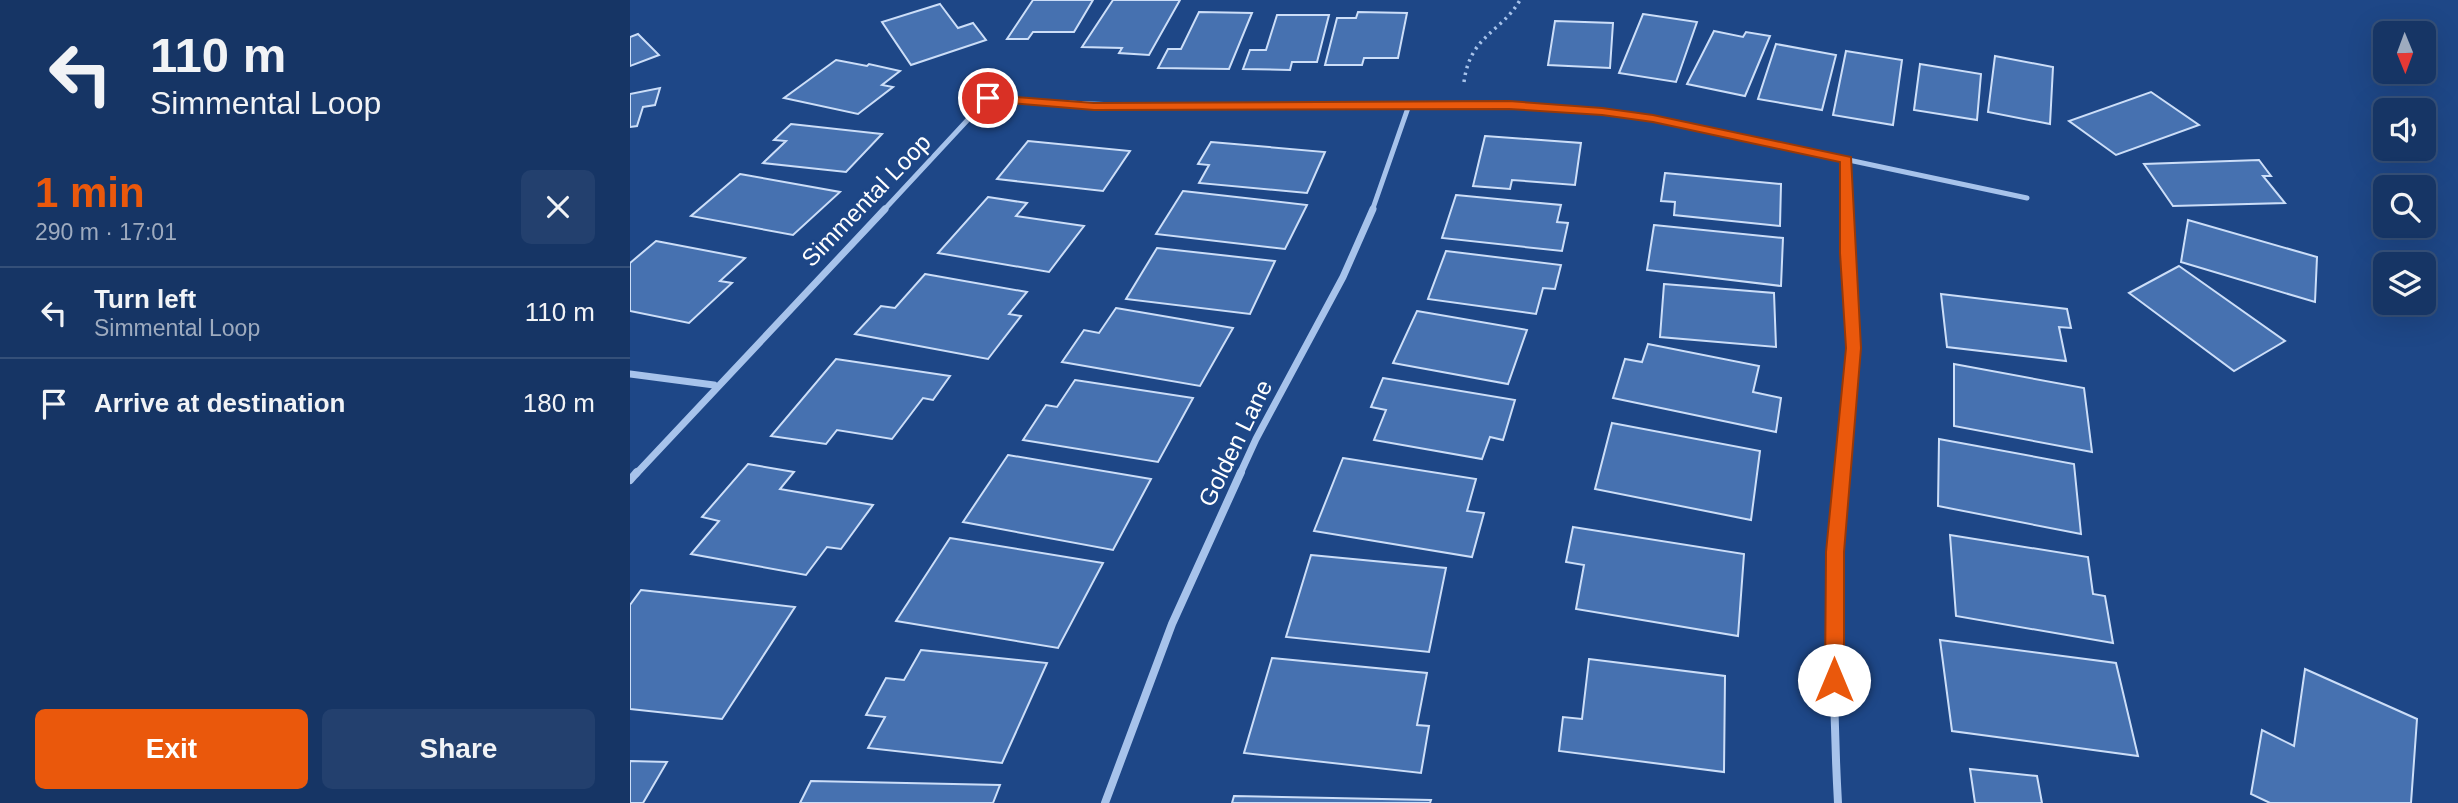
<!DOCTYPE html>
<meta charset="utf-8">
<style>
:root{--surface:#163565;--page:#23406e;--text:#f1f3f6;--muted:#9eabbf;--line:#355079;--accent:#ea580c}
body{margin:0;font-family:Arial,sans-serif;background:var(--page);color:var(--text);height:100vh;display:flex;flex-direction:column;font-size:26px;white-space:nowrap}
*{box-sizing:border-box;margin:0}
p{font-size:23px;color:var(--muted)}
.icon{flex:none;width:38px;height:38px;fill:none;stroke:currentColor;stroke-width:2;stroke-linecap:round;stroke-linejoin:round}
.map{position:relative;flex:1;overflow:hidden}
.side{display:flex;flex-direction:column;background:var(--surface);width:630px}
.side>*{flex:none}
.banner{background:#163565;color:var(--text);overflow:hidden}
.needle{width:46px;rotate:179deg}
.buttons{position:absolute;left:1743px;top:21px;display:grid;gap:14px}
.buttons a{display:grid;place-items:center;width:63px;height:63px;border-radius:10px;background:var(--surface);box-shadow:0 7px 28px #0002,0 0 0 2px var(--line);font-size:35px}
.pin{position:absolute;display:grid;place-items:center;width:60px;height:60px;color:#fff;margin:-30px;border:4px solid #fff;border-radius:50%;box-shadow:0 2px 7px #0007}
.me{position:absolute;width:77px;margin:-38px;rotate:0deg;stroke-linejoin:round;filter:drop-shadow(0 0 5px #0008)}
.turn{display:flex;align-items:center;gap:24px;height:147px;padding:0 35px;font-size:32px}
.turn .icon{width:91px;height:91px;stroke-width:2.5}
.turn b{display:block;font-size:49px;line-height:60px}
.round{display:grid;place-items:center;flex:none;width:74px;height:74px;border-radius:10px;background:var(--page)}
.head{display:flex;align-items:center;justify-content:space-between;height:119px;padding:0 35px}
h1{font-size:42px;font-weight:700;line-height:52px;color:var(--accent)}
.cta{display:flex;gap:14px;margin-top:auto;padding:14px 35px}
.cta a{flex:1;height:80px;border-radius:10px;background:var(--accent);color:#fff;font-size:28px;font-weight:700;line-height:80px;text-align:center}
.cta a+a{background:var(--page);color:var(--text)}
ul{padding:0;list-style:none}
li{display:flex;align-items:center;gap:21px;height:91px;padding:0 35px;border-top:2px solid var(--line)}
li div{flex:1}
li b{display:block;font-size:26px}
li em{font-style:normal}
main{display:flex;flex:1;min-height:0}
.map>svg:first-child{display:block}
.building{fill:#4671b0;stroke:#ccdef8;stroke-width:2}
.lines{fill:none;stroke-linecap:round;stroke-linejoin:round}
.path{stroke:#a7c3eb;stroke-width:3.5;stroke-dasharray:2.5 4.5;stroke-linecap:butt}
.street-far2{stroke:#a7c3eb;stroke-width:5}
.street-far1{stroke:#a7c3eb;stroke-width:7}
.street{stroke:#a7c3eb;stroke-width:8}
.route{fill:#ea580c;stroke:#983908;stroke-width:2}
.labels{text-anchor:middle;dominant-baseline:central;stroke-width:5;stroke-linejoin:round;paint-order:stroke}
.street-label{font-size:24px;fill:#fff;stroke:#1e4787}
</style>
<main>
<section class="side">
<div class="banner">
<div class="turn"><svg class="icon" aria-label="left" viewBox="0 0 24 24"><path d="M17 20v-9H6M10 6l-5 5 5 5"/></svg><div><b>110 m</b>Simmental Loop</div></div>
</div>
<div class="head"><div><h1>1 min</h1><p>290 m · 17:01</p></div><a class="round"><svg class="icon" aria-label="close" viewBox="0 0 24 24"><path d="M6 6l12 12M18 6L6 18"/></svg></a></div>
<ul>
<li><svg class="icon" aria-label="left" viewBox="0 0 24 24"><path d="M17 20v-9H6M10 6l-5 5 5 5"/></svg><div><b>Turn left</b><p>Simmental Loop</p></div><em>110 m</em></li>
<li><svg class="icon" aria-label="arrive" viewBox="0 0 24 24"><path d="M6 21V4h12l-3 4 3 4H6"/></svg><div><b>Arrive at destination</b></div><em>180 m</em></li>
</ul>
<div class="cta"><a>Exit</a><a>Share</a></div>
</section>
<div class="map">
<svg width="1828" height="803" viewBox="0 0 1828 803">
<rect width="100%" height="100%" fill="#1e4787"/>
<g class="building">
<polygon points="403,0 463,0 444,32 403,32 398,39 377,39"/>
<polygon points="483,0 550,0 519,55 489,53 492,48 452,47"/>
<polygon points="310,4 328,28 343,23 356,40 281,65 252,22"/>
<polygon points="569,12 622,13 599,69 528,68 538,49 551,49"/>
<polygon points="728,12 777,13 768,58 734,58 732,65 695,65 707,18 726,18"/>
<polygon points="1013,14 1067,22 1046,82 989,73"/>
<polygon points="647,15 699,15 687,62 662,62 660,70 613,69 620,50 636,50"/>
<polygon points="925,21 983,23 980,68 918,65"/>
<polygon points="1084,31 1113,37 1116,32 1140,36 1115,96 1057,84"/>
<polygon points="8,34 29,55 0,66 0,37"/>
<polygon points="1146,44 1206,55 1192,110 1128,99"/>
<polygon points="1216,51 1272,60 1263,125 1203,115"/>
<polygon points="1365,56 1423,67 1420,124 1358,112"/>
<polygon points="206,60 237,66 239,64 270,71 252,85 263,87 228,114 154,98"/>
<polygon points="1290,64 1351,74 1347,120 1284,110"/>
<polygon points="30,88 25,105 13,107 7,126 0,127 0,94"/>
<polygon points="1521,92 1569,125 1486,155 1439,121"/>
<polygon points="161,124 252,134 216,172 133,163 156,141 144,140"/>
<polygon points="855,136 951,143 945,185 882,180 880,189 843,186"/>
<polygon points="398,141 500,151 473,191 367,179"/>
<polygon points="581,142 695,152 677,193 569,183 579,165 568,164"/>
<polygon points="1629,160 1641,176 1633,176 1655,203 1543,206 1514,164"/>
<polygon points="1035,173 1151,184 1150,226 1044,215 1045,202 1031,201"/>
<polygon points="110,174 210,192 163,235 61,216"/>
<polygon points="553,191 677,205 655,249 526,234"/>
<polygon points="826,195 931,205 927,222 938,223 932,251 812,238"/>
<polygon points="358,197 397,203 386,216 454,226 419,272 308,253"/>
<polygon points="1558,220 1687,257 1685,302 1551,262"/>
<polygon points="1024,225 1153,238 1151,286 1017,270"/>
<polygon points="26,241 115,258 90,281 102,283 59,323 0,311 0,263"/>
<polygon points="527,248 645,261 620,314 496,299"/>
<polygon points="816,251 931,265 925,289 913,288 906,314 798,299"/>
<polygon points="1549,266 1655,341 1604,371 1499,293"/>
<polygon points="295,274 397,292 379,314 391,316 358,359 225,334 251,306 265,308"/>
<polygon points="1034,284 1144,293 1146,347 1030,337"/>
<polygon points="1311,294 1437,309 1441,328 1429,327 1436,361 1317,347"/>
<polygon points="486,308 603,328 570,386 432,362 454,330 469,333"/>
<polygon points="787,311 897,330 878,384 763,363"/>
<polygon points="1018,344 1129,366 1123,392 1151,398 1146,432 983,398 995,359 1012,362"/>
<polygon points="206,359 320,376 303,400 293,398 262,439 207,430 196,444 141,436"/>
<polygon points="1324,364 1454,388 1462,452 1324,426"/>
<polygon points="753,378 885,400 873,440 860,437 852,459 744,440 756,410 741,407"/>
<polygon points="445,380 563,398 528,462 393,440 416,405 427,407"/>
<polygon points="982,423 1130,451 1121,520 965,489"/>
<polygon points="1309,439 1444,464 1451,534 1308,506"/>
<polygon points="378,455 521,479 483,550 333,522"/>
<polygon points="713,458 846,479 837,511 854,513 842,557 684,531"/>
<polygon points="118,464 164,472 150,489 243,505 211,549 197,547 176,575 61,554 89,521 72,517"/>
<polygon points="943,527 1114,554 1108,636 946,609 954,565 936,562"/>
<polygon points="1320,535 1458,557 1463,594 1475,596 1483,643 1326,616"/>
<polygon points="320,538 473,563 428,648 266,621"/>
<polygon points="681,555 816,568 799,652 656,637"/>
<polygon points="11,590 165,607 92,719 0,709 0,605"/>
<polygon points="1310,640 1486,663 1508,756 1322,731"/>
<polygon points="291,650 417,663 372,763 238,748 255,717 236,715 256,678 274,680"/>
<polygon points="642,658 797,673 787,725 799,726 791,773 614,753"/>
<polygon points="959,659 1095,676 1094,772 929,751 933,717 952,719"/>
<polygon points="1675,669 1787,719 1781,803 1640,803 1621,794 1632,730 1664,746"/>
<polygon points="0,761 37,762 13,803 0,803"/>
<polygon points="1340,769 1407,776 1412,803 1345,803"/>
<polygon points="181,781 370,785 363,803 170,803"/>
<polygon points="604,796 801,800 800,803 602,803"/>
</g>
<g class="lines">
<path class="path" d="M834 82C840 35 871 33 890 0"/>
<g class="street-far2">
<polyline points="1216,160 1217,211"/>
<path d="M253 211 358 98C555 115 753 97 951 110 1018 115 1083 131 1148 145 1231 163 1314 180 1397 198"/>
<polyline points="742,211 779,105"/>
</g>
<g class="street-far1">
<polyline points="0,374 84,385"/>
<polyline points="6,474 255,209"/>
<polyline points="610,474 626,439 713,277 743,209"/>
<polyline points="1212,474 1223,348 1217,209"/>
</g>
<g class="street">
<polyline points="0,480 7,472"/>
<polyline points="475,803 542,624 611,472"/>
<path d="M1208 803C1202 693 1202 582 1212 472"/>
</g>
</g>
<polygon class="route" points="358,95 464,103 879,101 972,108 1023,115 1221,157 1231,348 1214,552 1214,680 1211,686 1204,689 1197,686 1195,680 1196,552 1216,348 1210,253 1210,162 1023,122 972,115 879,109 464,110 354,101 354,96"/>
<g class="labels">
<g class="street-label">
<text transform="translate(236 200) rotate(-46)">Simmental Loop</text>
<text transform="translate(605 443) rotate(-64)">Golden Lane</text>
</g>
</g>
</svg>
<div class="buttons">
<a><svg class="needle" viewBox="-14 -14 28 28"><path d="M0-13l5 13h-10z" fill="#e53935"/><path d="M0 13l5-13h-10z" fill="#9eabbf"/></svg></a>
<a><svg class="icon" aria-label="sound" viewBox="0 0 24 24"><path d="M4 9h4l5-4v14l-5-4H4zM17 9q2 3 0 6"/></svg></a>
<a><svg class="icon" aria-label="search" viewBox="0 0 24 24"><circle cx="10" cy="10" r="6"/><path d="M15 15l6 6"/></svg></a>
<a><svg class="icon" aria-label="layers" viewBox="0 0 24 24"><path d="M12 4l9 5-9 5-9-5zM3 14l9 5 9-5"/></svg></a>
</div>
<div class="pin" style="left:358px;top:98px;background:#d93025"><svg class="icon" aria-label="arrive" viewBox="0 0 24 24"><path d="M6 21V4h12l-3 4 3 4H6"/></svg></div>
<svg class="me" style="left:1204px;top:680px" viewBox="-20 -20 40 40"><circle r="19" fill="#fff"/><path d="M0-13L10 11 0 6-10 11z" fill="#ea580c"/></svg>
</div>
</main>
